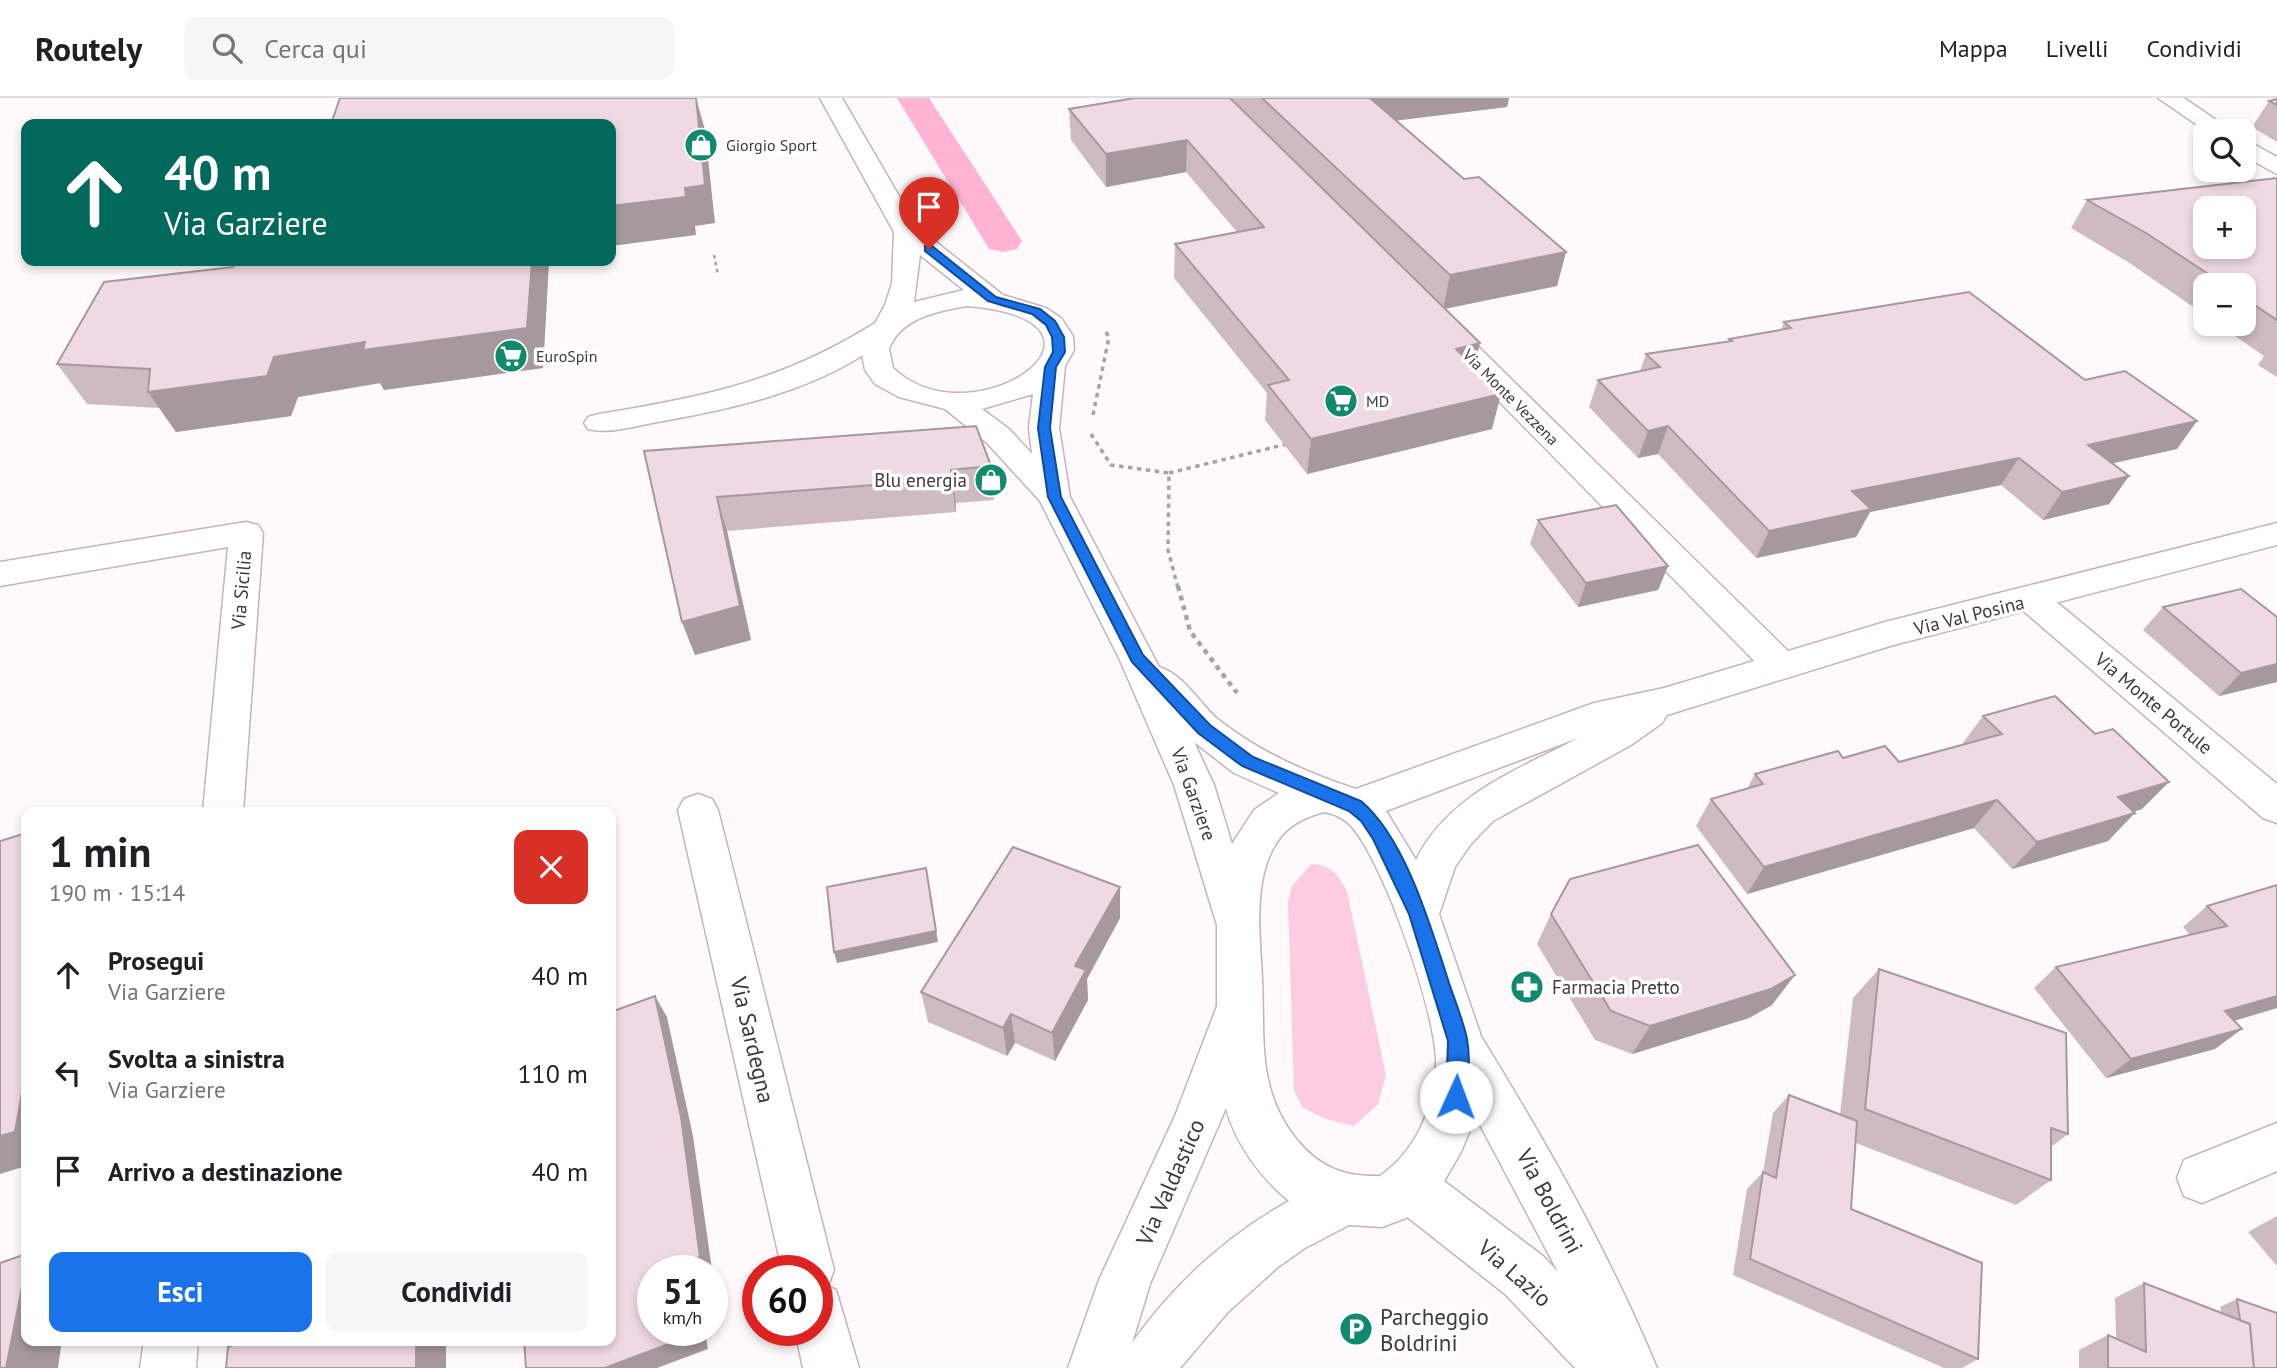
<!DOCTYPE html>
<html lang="it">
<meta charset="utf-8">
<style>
:root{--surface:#fff;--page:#f6f6f6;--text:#202124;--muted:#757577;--line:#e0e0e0;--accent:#1a73e8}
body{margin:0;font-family:"PT Sans",sans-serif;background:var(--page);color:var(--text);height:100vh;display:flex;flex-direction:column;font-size:26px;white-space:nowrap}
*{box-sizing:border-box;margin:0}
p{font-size:23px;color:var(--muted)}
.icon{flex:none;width:38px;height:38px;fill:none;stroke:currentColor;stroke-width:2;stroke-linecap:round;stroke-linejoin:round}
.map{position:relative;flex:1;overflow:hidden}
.side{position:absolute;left:21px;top:709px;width:595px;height:539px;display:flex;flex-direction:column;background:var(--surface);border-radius:14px;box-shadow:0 4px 10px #0003}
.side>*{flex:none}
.top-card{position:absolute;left:21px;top:21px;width:595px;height:147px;border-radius:14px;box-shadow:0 4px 10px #0003;background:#00695c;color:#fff;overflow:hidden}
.fabs{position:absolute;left:2193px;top:21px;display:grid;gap:14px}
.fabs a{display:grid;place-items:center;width:63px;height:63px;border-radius:14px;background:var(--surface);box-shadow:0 4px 10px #0003;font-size:35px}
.speed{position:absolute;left:637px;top:1157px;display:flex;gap:14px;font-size:35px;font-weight:700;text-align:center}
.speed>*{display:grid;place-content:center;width:91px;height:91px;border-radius:50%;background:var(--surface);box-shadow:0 4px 10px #0003;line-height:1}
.speed small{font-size:18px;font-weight:400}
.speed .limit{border:10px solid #d22;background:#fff;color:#111}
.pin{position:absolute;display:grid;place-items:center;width:60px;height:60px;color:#fff;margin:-72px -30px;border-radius:50% 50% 50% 0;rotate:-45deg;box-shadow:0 0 7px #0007}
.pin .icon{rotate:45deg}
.me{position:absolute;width:77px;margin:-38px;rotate:2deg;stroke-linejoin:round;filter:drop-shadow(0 0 5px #0008)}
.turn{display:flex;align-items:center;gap:24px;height:147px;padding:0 28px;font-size:32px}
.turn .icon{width:91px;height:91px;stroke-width:2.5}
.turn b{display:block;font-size:49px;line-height:60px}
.round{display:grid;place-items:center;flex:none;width:74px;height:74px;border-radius:14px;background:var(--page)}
.summary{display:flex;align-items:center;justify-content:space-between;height:119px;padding:0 28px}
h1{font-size:42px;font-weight:600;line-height:52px}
.button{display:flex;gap:14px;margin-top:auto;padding:14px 28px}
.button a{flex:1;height:80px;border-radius:14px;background:var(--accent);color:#fff;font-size:28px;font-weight:600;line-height:80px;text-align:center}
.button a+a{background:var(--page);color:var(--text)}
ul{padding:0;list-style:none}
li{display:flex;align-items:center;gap:21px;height:98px;padding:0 28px}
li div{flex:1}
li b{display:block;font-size:26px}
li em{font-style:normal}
header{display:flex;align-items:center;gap:42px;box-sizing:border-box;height:98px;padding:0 35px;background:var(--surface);border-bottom:2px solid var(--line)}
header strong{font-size:33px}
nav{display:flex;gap:38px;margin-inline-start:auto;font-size:24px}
.search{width:490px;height:63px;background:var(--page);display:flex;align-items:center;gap:18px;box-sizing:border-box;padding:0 24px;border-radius:14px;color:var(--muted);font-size:26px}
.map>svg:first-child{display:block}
.green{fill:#fccce1}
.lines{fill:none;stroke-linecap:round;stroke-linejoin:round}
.canal{fill:#ffb4d6;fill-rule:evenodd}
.minor-casing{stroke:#c7b2bb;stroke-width:3}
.major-casing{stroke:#c7b2bb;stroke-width:3}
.path-far2{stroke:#a8a2a5;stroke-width:2.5;stroke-dasharray:3.5 3.5;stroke-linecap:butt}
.path-far1{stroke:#a8a2a5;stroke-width:3.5;stroke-dasharray:4.5 4.5;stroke-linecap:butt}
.path{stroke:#a8a2a5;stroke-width:4.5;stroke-dasharray:5 5;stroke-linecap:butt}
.minor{fill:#fff;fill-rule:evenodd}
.major{fill:#fff;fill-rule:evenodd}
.wall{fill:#cebbc2}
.shaded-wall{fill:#a7989e}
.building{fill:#efd9e2;stroke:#a7989e;stroke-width:2;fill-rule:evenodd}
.route{fill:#1a73e8;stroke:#114b97;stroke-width:2}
.labels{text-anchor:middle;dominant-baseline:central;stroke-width:7;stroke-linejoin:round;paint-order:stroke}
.far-poi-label{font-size:16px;fill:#41383c;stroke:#fff;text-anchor:start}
.far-street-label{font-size:16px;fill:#41383c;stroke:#fff}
.poi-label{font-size:19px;fill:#41383c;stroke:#fff;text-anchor:end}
.street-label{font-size:19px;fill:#41383c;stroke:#fff}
.near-street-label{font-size:23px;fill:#41383c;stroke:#fff}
.near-poi-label{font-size:23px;fill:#41383c;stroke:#fff;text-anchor:start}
</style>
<header>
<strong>Routely</strong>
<div class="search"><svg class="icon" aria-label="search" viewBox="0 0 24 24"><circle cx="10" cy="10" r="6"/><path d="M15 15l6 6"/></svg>Cerca qui</div>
<nav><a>Mappa</a><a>Livelli</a><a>Condividi</a></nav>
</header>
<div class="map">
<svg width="2277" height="1270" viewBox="0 0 2277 1270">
<rect width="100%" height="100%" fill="#fefafc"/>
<path class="green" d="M1311 766C1332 767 1337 776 1347 793L1386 977 1378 1006 1354 1028 1326 1021 1303 1010 1294 993 1288 804 1292 788Z"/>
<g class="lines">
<polygon class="canal" points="897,0 929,0 1022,143 1017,151 1003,154 989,151"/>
<defs>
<g id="minor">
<polygon points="2158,0 2184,0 2232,33 2206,33"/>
<polygon points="2244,41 2277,59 2277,76 2244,58"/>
<polygon points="1438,217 1448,219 1794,559 1799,568 1794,577 1781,581 1768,577 1428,231 1424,225 1428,219"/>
<path d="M885 223 895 225 899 231C892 241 880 247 869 253 805 296 726 312 652 325 631 329 608 336 588 331L584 325 588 319 599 316C704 299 783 283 875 225Z"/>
<polygon points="246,424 258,427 263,435 243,714 203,714 228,449 0,488 0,464"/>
<polygon points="2031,489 2043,493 2277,686 2277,725 2263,720 2019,509 2014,501 2019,493"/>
<polygon points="698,696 712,701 718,712 834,1172 828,1188 836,1192 859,1270 803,1270 795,1232 817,1232 817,1172 782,1172 678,712 684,701"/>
<path d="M1458 921 1474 927C1542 1037 1607 1150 1657 1270H1575L1505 1196 1392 1107 1385 1089 1392 1071 1410 1064 1428 1071 1543 1158 1558 1174 1435 942 1442 927Z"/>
<polygon points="2277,1025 2277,1073 2202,1105 2184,1098 2177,1080 2184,1062"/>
<polygon points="144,1242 198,1242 196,1270 140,1270"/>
</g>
<path id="major" d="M820 0H842L917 129 1003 197 1046 210 1061 220 1073 238 1074 252 1065 268 1059 330 1070 399 1159 569C1185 577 1199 606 1220 623 1261 655 1307 675 1356 691L1594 605 1664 590 1885 524 2277 425V447L1890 548 1667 617 1662 625 1631 647 1493 723 1470 747 1455 769 1439 816 1480 935 1483 968 1473 1025 1461 1054 1440 1090 1421 1110 1406 1120 1382 1129 1349 1127 1305 1150 1278 1169 1228 1214 1180 1270H1068L1099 1182 1175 1018 1217 908V827L1174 687 1119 560 1040 403 987 345 945 311 899 299 875 286 865 272 861 251 885 207 892 185 894 134ZM920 157 964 192 914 204ZM967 208C1144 223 975 347 893 270L889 251C900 220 938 213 967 208ZM1033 296 1029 330 1032 356 1009 331 982 311ZM1578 640C1516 673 1449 696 1416 762L1386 713ZM1194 644 1234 675 1279 695 1254 712 1232 746 1214 687ZM1324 714C1335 716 1344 720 1352 729 1384 766 1438 918 1436 968 1434 1010 1416 1053 1380 1078 1345 1079 1320 1070 1297 1042 1256 991 1265 941 1262 880 1260 840 1253 785 1274 749 1285 729 1302 720 1324 714ZM1226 1010C1235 1045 1261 1080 1289 1103 1226 1138 1174 1186 1132 1245L1150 1186Z"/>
</defs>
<use href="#minor" class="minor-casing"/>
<use href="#major" class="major-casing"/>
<polyline class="path-far2" points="714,157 718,177"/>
<g class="path-far1">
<polyline points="1093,317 1109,239 1104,231"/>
<polyline points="1091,336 1111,367 1169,375 1168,452 1178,490"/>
<polyline points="1169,375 1287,346"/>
</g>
<polyline class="path" points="1178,488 1190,533 1237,595"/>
<use href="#minor" class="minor"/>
<use href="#major" class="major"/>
</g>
<g class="wall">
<polygon points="1135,0 1509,0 1507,9 1396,22 1464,81 1566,154 1557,188 1445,211 1474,269 1492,331 1307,376 1265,322 1267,295 1174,180 1175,146 1237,134 1186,74 1106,89 1071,42 1069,11"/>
<polygon points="2277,1 2277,44 2252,29 2269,3"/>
<polygon points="2277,80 2277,279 2258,267 2264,258 2218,226 2244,226 2244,187 2205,187 2205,217 2128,164 2071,130 2087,102"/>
<polygon points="235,163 549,163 543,270 384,292 380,285 298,299 291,318 176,334 159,310 87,306 57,266 233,169"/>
<polygon points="1784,224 2177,351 2112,365 2129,378 2109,406 2043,422 2001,387 1870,414 1856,439 1756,460 1658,356 1638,360 1589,309 1598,282 1640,273 1646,256 1728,244 1729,241 1781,232"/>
<polygon points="644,353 991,368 994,402 956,405 956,414 727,433 751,542 695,557 682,524"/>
<polygon points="1538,422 1668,468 1658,492 1578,509 1530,446"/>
<polygon points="2163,509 2277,519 2277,584 2219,598 2143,532"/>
<polygon points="1983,618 2142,711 2134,714 2108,743 2012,771 1974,730 1747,796 1696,728 1711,701 1747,691 1755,676 1843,660 1899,664 1963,647 1962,646"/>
<polygon points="2277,787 2277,910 2234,923 2215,951 2106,980 2034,890 2056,869 2190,837 2183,829 2207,808"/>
<polygon points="1120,789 1120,820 1087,881 1088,902 1055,963 1015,945 1007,958 928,924 921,894"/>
<polygon points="1551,816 1772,907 1749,920 1632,956 1595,942 1537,846"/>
<polygon points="1879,871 2068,1036 2051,1049 2051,1082 2016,1107 1856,1045 1851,1111 1978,1261 1962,1270 1944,1270 1733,1177 1747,1091 1763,1074 1773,1015 1789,997 1840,1016 1853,900"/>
<polygon points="2277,1118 2277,1168 2248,1134"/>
<polygon points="2144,1185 2221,1215 2220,1209 2237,1201 2277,1270 2079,1270 2079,1252 2108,1237 2116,1241 2115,1200"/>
</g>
<g class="shaded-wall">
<polygon points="696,0 705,32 715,125 695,128 696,137 611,148 611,108 685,90"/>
<polygon points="1364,0 1509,0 1507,9 1361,27"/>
<polygon points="1187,42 1186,74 1106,89 1106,56"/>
<polygon points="1566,154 1557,188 1443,211 1450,177"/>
<polygon points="532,163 549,163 543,270 384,292 380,285 298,299 291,318 176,334 148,294 274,259"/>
<polygon points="1480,245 1472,280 1456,251"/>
<polygon points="1501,296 1492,331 1307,376 1311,341"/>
<polygon points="2197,323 2177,351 2069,375 2088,347"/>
<polygon points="1668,328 1658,356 1638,360 1648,333"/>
<polygon points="2019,360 2001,387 1870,414 1856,439 1756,460 1769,433 1852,393"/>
<polygon points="951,372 956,405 956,414 951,381"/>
<polygon points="2129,378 2109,406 2043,422 2062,394"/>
<polygon points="717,399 727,433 751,542 695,557 682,524"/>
<polygon points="1668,468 1658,492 1578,509 1586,485"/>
<polygon points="2277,566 2277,584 2219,598 2241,575"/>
<polygon points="2169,684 2142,711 2092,726 2118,699"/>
<polygon points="1997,702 1974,730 1747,796 1764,769"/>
<polygon points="2135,715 2108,743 2012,771 2037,744"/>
<polygon points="926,770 938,844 837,865 834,854"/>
<polygon points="1120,789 1120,820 1087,881 1088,902 1055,963 1052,935 1075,868"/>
<polygon points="1795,877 1772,907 1749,920 1632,956 1650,928"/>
<polygon points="655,898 667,919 693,1038 712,1172 685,1172"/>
<polygon points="2277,898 2277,910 2199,933 2225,913"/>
<polygon points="1011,916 1015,945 1007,958 1003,930"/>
<polygon points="2242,931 2215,951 2106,980 2131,961"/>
<polygon points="26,972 26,1068 0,1076 0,1038"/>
<polygon points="26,1169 26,1242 62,1242 58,1270 6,1270"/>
<polygon points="694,1232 705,1232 708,1251 657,1270 605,1270"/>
<rect x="416" y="1242" width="30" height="28"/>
</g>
<g class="building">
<polygon points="340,0 696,0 705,87 685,90 686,99 611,108 611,26 331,26"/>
<polygon points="1135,0 1230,0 1480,245 1456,251 1501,296 1311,341 1268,287 1289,282 1175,146 1264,129 1187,42 1106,56 1069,11"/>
<polygon points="1262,0 1370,0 1464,81 1479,79 1566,154 1450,177"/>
<polygon points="2277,1 2277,7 2269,3"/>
<path d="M2277 80V222L2244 200V187H2225L2146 135 2087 102ZM2205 110H2244V149H2205Z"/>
<polygon points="235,163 532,163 527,230 363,252 365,244 274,259 267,278 148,294 150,271 57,266 104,184 233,169"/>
<polygon points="1969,194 2085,282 2125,273 2197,323 2088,347 2129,378 2062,394 2019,360 1852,393 1871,411 1769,433 1668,328 1648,333 1598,282 1660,269 1646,256 1732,243 1729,241 1791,230 1784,224"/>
<polygon points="976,328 991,368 951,372 951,381 717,399 740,508 682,524 644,353"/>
<polygon points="1616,407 1668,468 1586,485 1538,422"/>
<polygon points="2241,491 2277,519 2277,566 2241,575 2163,509"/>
<polygon points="2055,598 2095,636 2113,631 2169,684 2118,699 2135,715 2037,744 1997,702 1764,769 1711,701 1763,686 1755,676 1838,653 1843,660 1885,648 1899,664 2002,636 1983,618"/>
<polygon points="26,735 26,972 15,1034 0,1038 0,743"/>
<polygon points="1698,747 1795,877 1771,891 1650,928 1611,913 1551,816 1570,781"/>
<polygon points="1013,749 1120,789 1075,868 1086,872 1052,935 1011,916 1003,930 921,894"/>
<polygon points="926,770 936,833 834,854 827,789"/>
<polygon points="2277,787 2277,898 2225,913 2242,931 2131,961 2056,869 2227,828 2207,808"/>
<polygon points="1879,871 2066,935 2068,1036 2051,1030 2051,1082 1865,1011"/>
<polygon points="655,898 681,1019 700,1159 684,1165 685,1172 653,1172 653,1232 694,1232 695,1236 605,1270 526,1270 524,1242 611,1242 611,914"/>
<polygon points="1789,997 1857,1023 1851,1111 1982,1165 1978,1261 1750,1161 1763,1074 1776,1080"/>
<polygon points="26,1156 26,1169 6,1270 0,1270 0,1165"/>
<polygon points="2144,1185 2250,1226 2254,1270 2108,1270 2108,1237 2146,1254"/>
<polygon points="2237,1201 2277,1215 2277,1270 2254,1270 2250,1226 2240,1222"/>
<polygon points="246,1242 416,1242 416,1270 226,1270 228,1249"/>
</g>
<path class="route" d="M925 148H932L996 199 1040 211 1055 223 1064 239 1065 254 1056 269 1050 330 1061 399 1143 557 1210 627 1253 659 1361 703C1406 741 1431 830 1449 885 1455 903 1463 922 1467 941 1470 958 1470 990 1463 1005L1456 1008 1449 1005 1446 999 1448 943 1409 816 1373 741 1361 723 1349 713 1242 668 1198 635 1132 564 1048 399 1038 330 1045 269 1053 254 1052 239 1046 227 1032 216 988 203 925 153Z"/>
<defs>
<symbol id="shop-disc" viewBox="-11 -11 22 22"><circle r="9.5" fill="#10896c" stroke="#fff"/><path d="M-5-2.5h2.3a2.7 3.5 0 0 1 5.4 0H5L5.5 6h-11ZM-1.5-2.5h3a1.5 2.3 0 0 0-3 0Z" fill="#fff"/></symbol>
<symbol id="supermarket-disc" viewBox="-11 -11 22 22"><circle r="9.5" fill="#10896c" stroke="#fff"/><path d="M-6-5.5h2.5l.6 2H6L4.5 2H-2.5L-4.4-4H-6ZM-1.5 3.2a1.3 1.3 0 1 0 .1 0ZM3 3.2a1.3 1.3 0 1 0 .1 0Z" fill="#fff"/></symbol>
<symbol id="pharmacy-disc" viewBox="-11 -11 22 22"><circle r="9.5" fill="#10896c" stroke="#fff"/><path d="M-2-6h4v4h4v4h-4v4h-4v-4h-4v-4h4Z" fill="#fff"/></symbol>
<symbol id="parking-disc" viewBox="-11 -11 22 22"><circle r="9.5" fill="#10896c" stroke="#fff"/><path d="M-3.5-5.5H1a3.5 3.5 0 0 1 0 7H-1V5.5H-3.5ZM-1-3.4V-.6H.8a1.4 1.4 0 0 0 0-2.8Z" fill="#fff"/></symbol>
</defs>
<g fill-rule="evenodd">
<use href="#shop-disc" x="682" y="28" width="38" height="38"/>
<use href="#supermarket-disc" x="492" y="239" width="38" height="38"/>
<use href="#supermarket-disc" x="1322" y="284" width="38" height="38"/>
<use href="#shop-disc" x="972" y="363" width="38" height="38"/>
<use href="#pharmacy-disc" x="1508" y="870" width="38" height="38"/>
<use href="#parking-disc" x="1337" y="1212" width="38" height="38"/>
</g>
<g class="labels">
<g class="far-poi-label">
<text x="726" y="47">Giorgio Sport</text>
<text x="536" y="258">EuroSpin</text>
<text x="1366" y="303">MD</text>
</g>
<g class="far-street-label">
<text transform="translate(1511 299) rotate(45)">Via Monte Vezzena</text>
</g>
<g class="poi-label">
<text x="967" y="382">Blu energia</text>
<text x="1552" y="889" text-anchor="start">Farmacia Pretto</text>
</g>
<g class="street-label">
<text transform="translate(241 492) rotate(-85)">Via Sicilia</text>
<text transform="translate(1969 517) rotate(-14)">Via Val Posina</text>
<text transform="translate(2154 605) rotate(40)">Via Monte Portule</text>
<text transform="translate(1194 696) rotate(70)">Via Garziere</text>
</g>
<g class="near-street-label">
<text transform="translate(753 942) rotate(77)">Via Sardegna</text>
<text transform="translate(1170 1084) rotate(-66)">Via Valdastico</text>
<text transform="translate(1550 1103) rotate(62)">Via Boldrini</text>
<text transform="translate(1515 1175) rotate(41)">Via Lazio</text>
</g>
<g class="near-poi-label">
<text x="1380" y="1218">Parcheggio<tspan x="1380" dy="26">Boldrini</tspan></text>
</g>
</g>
</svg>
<div class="fabs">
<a><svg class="icon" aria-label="search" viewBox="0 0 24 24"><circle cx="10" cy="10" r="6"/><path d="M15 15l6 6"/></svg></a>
<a>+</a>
<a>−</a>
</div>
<div class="speed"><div>51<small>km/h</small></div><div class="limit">60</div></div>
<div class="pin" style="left:929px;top:151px;background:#d93025"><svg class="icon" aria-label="arrive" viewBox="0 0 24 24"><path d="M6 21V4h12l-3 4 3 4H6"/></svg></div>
<svg class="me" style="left:1456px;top:999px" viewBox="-20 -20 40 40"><circle r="19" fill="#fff"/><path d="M0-13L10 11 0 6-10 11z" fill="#1a73e8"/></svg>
<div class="top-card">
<div class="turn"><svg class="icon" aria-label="ahead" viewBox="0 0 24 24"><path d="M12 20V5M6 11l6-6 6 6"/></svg><div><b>40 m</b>Via Garziere</div></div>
</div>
<section class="side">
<div class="summary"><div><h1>1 min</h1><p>190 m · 15:14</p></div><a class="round" style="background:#d93025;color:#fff"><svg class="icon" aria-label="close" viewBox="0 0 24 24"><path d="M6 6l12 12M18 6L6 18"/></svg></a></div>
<ul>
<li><svg class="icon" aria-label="ahead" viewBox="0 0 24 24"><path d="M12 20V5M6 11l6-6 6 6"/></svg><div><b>Prosegui</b><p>Via Garziere</p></div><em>40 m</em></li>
<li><svg class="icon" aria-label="left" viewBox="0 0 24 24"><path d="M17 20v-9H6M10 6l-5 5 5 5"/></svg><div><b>Svolta a sinistra</b><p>Via Garziere</p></div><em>110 m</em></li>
<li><svg class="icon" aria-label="arrive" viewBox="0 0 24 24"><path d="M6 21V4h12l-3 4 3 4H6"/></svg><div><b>Arrivo a destinazione</b></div><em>40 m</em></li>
</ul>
<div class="button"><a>Esci</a><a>Condividi</a></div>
</section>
</div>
